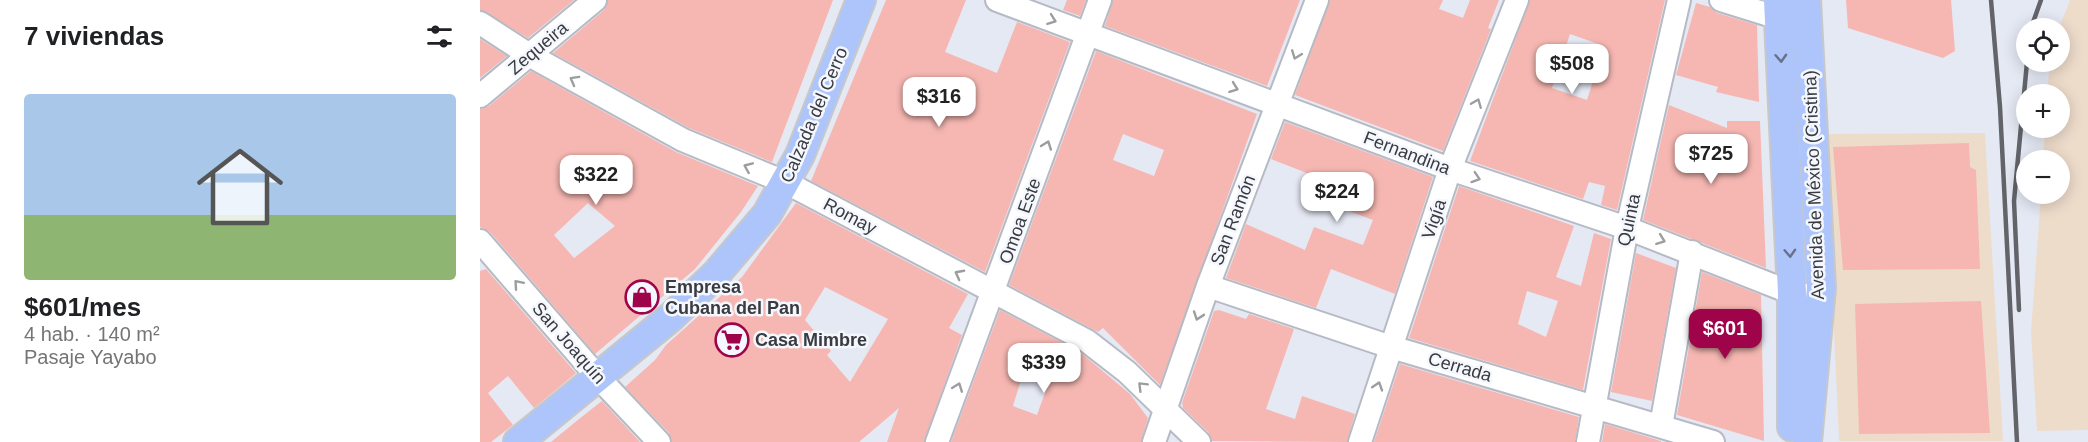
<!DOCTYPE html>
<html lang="es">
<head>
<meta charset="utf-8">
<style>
  body { margin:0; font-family:Arial,sans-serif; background:#f2f2f2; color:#202124; height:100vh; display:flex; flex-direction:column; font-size:22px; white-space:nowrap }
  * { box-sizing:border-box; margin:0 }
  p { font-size:20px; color:#757577 }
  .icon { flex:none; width:33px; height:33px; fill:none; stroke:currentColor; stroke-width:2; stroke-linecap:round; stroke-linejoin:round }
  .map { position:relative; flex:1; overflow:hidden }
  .panel { display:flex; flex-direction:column; background:#fff; width:480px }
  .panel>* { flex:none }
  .buttons { position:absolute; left:1536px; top:18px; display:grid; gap:12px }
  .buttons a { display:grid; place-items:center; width:54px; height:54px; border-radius:50%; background:#fff; box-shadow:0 3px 15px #0003; font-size:30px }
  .price { position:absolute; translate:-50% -51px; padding:0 14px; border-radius:12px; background:#fff; color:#222; font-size:20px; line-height:39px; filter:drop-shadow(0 2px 3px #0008) }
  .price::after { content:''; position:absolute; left:50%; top:36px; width:18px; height:14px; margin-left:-9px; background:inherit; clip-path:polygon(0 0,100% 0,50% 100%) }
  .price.selected { background:#9f0349; color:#fff }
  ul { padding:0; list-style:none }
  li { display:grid; align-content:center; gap:12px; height:318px; padding:0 24px }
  li span { display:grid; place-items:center; height:186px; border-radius:6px; color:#555 }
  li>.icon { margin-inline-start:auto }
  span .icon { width:108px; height:108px; fill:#fffc; stroke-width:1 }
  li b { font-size:26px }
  h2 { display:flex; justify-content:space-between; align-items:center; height:72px; padding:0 24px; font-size:26px }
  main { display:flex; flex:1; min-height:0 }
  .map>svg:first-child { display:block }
</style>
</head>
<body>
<main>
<section class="panel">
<h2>7 viviendas<svg class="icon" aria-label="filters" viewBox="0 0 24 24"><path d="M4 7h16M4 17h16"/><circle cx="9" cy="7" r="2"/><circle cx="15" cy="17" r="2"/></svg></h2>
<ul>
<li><span style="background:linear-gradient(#a9c7e8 65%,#8fb573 0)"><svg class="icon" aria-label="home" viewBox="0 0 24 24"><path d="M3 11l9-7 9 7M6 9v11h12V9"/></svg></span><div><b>$601/mes</b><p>4 hab. · 140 m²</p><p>Pasaje Yayabo</p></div></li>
</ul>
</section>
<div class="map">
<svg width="1608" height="442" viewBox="0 0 1608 442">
  <rect width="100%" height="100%" fill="#e5e9f4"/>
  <path fill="#eedccb" d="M1590,0H1608V430L1557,431L1551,332L1561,194H1580V160H1563L1565,128H1580V94H1567L1570,62H1580L1579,28Z
    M1505,133L1523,441H1359L1345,134Z"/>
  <path fill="#f6b7b2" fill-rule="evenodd" d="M0,0H94L48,38L0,10Z
    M128,0H353L292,162L209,128L73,53L124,10Z
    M406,0H486L465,52L517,73L537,22L590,42L505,272L331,181Z
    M587,0H606L600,16L583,10Z
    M633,0H820L787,86L625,26Z
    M850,0H963L959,9L983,18L990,0H1019L1008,28L1011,29L963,151L815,95Z
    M1050,0H1185L1137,210L1121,205L1125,186L1109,182L1103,199L990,161ZM1090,34L1124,46L1107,100L1072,88Z
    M1366,0H1471L1475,51L1463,58L1368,28Z
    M1216,3L1230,7L1237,13L1277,25L1279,102L1236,92L1238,87L1196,75Z
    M0,39L27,56L0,78Z
    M616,51L777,114L680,385L623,328L618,332L529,285ZM643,134L684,150L674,176L633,160Z
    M51,71L196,152L278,186L261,212L215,269L115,354L10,232L0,227V109L9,106ZM108,203L135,226L94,258L74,235Z
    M1189,105L1247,128V121H1280L1286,268L1163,220Z
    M805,122L953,177L915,294L851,269L836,308L746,278L766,224L825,250L834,227L883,245L893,220L858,207L865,188L791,159Z
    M1489,143L1490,167L1496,170L1500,269L1363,270L1353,147Z
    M979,186L1094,226L1076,277L1101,286L1114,233L1131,239L1103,390L929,338ZM1047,291L1078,301L1066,337L1038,324Z
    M316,203L488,294L469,328L482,335L444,442H407L419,408L379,442H192L189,433L145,387L175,360L186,345L262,277ZM345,287L408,319L370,382L347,355L351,351L325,320Z
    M1156,253L1196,268L1172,401L1131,392Z
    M6,269L96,373L54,408L28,376L8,393L33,425L11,442H0V271Z
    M1222,272L1281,295L1284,441L1197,415Z
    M1501,301L1510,433L1379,434L1375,304Z
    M520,310L600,352L650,394L668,418L661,442H471ZM548,357L574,367L557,415L533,406Z
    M739,310L766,319L769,314L814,329L786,409L815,419L822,396L875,414L867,442L732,441L728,432L703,408L702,403L734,311Z
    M920,364L1099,417L1095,442H894Z
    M122,401L160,442H71L99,419Z
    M1125,424L1181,441V442H1122Z"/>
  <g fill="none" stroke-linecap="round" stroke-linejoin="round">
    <g stroke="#b6bac4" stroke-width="26">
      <path id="minor" d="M517,0L970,169L1147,228L1312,293L1326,295
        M1241,0L1299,18
        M0,23L51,56L203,140L307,183L607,341L647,372L719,442
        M0,96L115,0
        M0,241L117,376L179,442
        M728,286L911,347L1233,442
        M1181,426L1212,252
        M457,442L620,0
        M674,442L728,286L837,0
        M880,442L970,169L1037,0
        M1108,442L1147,228L1199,0"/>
    </g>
    <g stroke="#c8c8c9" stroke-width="32">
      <path id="major" d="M1298,0L1312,293V427
        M1326,0L1341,288L1327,442
        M38,442L191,317L237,273L287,214L320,155L381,0"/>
    </g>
    <use href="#minor" stroke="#fff" stroke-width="22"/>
    <use href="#major" stroke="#adc5fa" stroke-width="28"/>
    <path stroke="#62646a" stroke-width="4.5" d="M1511,0L1520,107L1537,442
      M1551,28L1561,0
      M1539,310L1534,201L1547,62"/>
  </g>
  <defs><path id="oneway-chevron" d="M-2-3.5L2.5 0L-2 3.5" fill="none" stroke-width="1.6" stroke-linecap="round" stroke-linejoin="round" transform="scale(1.5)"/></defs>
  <g stroke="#9c9d9f">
    <use href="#oneway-chevron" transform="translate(572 20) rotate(20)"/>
    <use href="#oneway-chevron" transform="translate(816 55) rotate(111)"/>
    <use href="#oneway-chevron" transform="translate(94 80) rotate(-151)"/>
    <use href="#oneway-chevron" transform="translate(754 88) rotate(20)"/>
    <use href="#oneway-chevron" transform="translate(997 103) rotate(-68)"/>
    <use href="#oneway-chevron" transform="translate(567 145) rotate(-70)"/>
    <use href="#oneway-chevron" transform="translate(268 167) rotate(-157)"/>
    <use href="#oneway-chevron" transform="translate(996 178) rotate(18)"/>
    <use href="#oneway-chevron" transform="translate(1181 240) rotate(21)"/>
    <use href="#oneway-chevron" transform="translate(479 274) rotate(-152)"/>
    <use href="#oneway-chevron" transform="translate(38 284) rotate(-131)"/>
    <use href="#oneway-chevron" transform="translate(718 316) rotate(109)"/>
    <use href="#oneway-chevron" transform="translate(662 386) rotate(-135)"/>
    <use href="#oneway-chevron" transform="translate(898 386) rotate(-72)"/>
    <use href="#oneway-chevron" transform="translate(478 387) rotate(-69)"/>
  </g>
  <g stroke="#67728a">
    <use href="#oneway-chevron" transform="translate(1301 58) rotate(87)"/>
    <use href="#oneway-chevron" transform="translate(1310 253) rotate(87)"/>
  </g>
  <defs>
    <g id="shop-ring" transform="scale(1.725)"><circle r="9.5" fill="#f4f7fd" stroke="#9f0349" stroke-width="1.5"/><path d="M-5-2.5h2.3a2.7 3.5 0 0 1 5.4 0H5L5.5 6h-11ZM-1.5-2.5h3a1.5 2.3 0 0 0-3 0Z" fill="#9f0349"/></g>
    <g id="supermarket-ring" transform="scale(1.725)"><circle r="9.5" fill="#f4f7fd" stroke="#9f0349" stroke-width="1.5"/><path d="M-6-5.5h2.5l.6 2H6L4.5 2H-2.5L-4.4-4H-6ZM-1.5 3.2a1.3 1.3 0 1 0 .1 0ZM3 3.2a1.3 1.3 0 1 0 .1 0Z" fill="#9f0349"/></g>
  </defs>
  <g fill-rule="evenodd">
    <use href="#shop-ring" x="162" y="297"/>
    <use href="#supermarket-ring" x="252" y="340"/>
  </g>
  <g text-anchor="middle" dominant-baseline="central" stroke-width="5" stroke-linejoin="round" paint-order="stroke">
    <g font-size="18" fill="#393b3f" stroke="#f4f7fd">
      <text transform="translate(58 48) rotate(-40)">Zequeira</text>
      <text transform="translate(334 115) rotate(-67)">Calzada del Cerro</text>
      <text transform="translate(927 153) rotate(21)">Fernandina</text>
      <text transform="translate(1334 185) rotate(-92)">Avenida de México (Cristina)</text>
      <text transform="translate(370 216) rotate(28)">Romay</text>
      <text transform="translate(954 219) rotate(-71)">Vigía</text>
      <text transform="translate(753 220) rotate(-69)">San Ramón</text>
      <text transform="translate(1149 220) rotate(-78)">Quinta</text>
      <text transform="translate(540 221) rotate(-70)">Omoa Este</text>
      <text transform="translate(89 343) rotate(49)">San Joaquín</text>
      <text transform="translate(980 367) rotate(16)">Cerrada</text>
    </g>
    <g font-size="18" font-weight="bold" fill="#393b3f" stroke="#f4f7fd" text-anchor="start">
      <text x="185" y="287">Empresa<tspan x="185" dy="21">Cubana del Pan</tspan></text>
      <text x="275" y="340">Casa Mimbre</text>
    </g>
  </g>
</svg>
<div class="buttons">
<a><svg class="icon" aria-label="locate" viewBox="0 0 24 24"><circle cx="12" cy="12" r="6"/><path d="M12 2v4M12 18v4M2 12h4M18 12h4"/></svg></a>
<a>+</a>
<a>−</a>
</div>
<b class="price" style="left:1092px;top:95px">$508</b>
<b class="price" style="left:459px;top:128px">$316</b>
<b class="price" style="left:1231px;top:185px">$725</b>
<b class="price" style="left:116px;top:206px">$322</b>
<b class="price" style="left:857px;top:223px">$224</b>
<b class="price selected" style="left:1245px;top:360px">$601</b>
<b class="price" style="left:564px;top:394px">$339</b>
</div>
</main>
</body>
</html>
